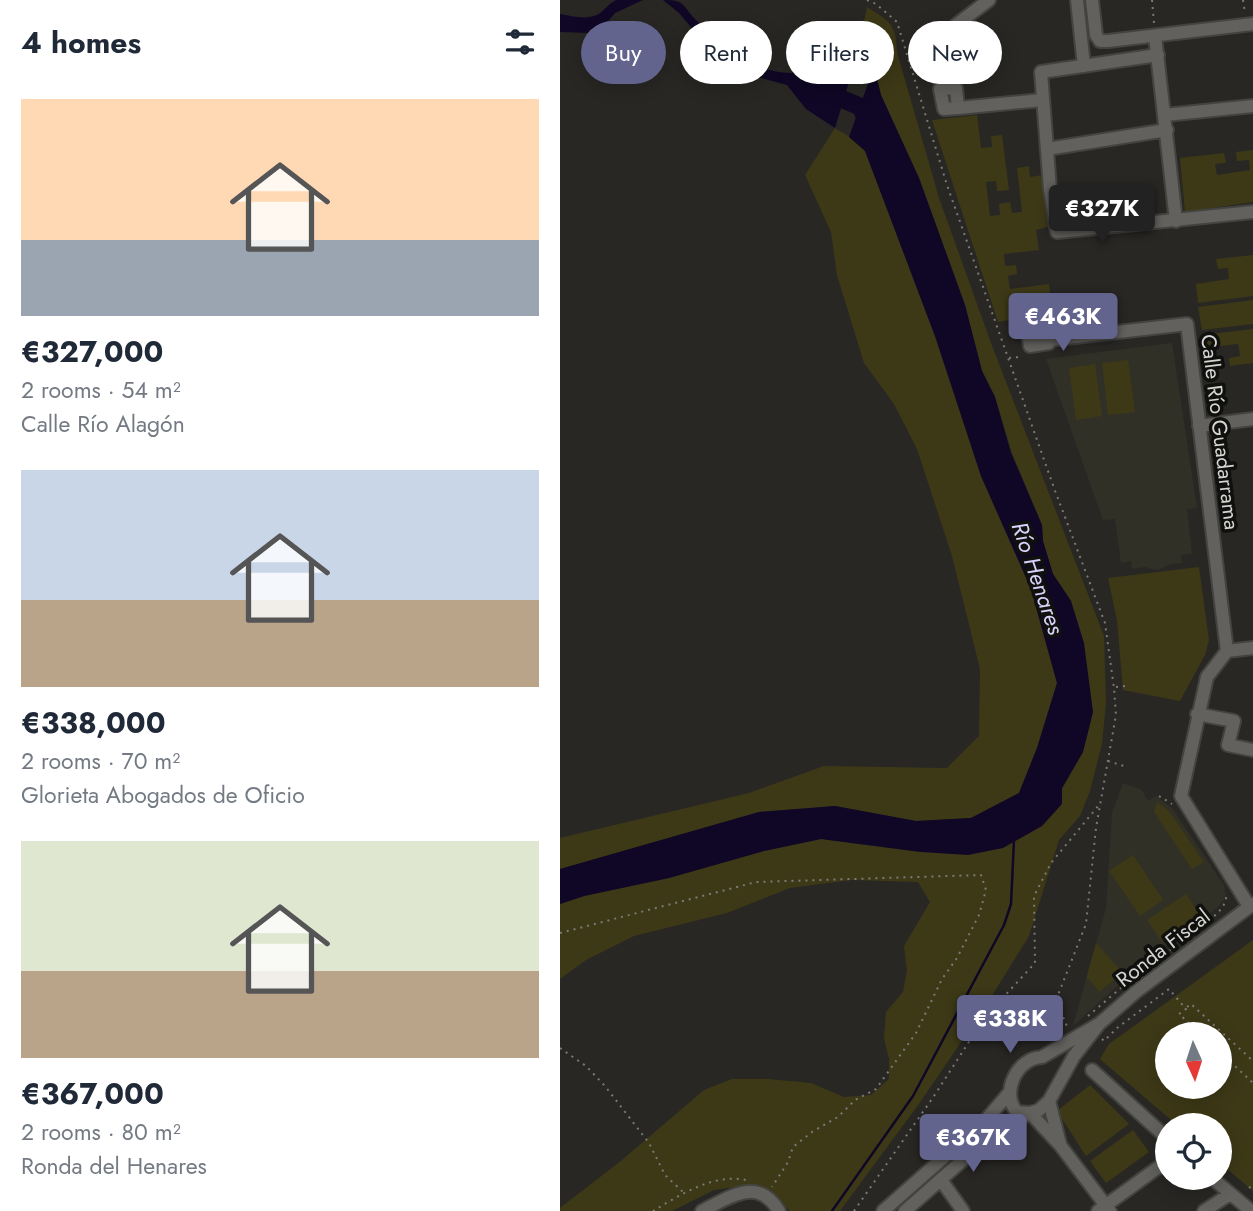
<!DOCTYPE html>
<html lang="en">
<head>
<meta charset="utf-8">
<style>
  body { margin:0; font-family:Jost,sans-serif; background:#f6f6f7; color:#1f2937; height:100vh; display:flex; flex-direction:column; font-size:26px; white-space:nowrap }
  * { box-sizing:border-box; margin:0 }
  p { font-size:23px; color:#747a83 }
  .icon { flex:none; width:38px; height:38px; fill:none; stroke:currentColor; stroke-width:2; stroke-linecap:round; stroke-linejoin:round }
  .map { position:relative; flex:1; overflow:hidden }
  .side { display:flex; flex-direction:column; background:#fff; width:560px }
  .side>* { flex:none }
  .banner { position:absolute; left:21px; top:21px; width:567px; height:63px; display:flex; gap:14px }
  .needle { width:46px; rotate:177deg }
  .fabs { position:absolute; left:595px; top:1022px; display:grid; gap:14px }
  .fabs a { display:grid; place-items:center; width:77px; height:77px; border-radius:50%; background:#fff; box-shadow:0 4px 18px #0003; font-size:35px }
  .price { position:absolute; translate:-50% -60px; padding:0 16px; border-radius:7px; background:#63648e; color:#fff; font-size:23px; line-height:46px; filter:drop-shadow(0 2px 4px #0008) }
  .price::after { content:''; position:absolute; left:50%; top:42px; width:21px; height:16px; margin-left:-10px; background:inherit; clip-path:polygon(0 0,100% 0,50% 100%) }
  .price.selected { background:#222; color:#fff }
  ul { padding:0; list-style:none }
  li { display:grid; align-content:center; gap:14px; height:371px; padding:0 21px }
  li span { display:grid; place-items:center; height:217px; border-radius:0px; color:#555 }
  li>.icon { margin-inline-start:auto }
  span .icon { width:126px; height:126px; fill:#fffc; stroke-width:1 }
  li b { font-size:30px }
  h2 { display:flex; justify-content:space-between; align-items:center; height:84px; padding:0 21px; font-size:30px }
  .tag { padding:0 24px; border-radius:32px; background:#fff; box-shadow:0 4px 18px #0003; font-size:24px; line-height:63px }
  .tag.selected { background:#63648e; color:#fff }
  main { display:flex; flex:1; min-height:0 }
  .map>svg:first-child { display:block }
</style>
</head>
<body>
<main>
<section class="side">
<h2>4 homes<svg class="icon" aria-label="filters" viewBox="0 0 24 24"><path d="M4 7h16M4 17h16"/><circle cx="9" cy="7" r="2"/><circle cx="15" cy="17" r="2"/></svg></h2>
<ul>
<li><span style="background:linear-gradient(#ffd9b3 65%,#9aa5b1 0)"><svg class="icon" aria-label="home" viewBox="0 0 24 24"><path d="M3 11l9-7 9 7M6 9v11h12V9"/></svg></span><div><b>€327,000</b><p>2 rooms · 54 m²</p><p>Calle Río Alagón</p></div></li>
<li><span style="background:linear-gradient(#c9d6e8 60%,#b9a48a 0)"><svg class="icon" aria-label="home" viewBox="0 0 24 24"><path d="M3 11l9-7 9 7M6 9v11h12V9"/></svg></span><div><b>€338,000</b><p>2 rooms · 70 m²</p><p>Glorieta Abogados de Oficio</p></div></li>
<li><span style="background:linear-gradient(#dfe7d0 60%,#b9a48a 0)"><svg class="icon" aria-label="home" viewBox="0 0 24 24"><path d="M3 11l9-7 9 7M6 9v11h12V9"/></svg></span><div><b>€367,000</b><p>2 rooms · 80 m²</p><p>Ronda del Henares</p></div></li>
</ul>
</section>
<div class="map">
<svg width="693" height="1211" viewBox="0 0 693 1211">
  <rect width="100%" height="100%" fill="#282724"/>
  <path fill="#313027" d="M612,343L637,508L627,509L632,554L621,555L622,563L610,564L598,570L585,567L572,569L571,561L561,563L555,519L543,520L486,359Z
    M563,783L582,790L588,801L596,796L612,808L664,885L666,897L659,906L634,926L589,957L513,1026L546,908L552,813Z"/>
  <path fill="#3d3917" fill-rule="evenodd" d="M307,7C330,22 336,23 337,52L379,198L431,343L544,636L546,702L542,744L530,791L520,816L499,840L469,936L425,1007L361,1101L280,1211H230L211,1194L190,1185L154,1190L112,1211H0V1208L62,1160L144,1090L172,1079H208L251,1083L284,1097L311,1095L329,1079V1059L324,1038L326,1012L343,992L347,971L344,946L370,902L358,882L291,880L230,888L167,913L74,936L26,960L0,979V904L24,896L109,878L204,851L261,839L361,852L502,789L523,752L533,712L511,601L493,574L483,541L482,525L452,453L435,397L422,371L405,305L359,178L321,95L314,67L298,52Z
    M417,115L421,148L432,147L431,136L442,135L449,190L437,191L436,181L426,182L430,216L440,215L439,204L450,202L452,213L462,212L457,168L469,166L470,177L482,175L491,226L476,230L479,250L444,254L445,266L456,265L457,274L448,276L450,289L489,284L490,293L479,294L482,307L526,303L527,313L518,315L519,326L516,337L496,339L491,318L485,314L438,322L372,120Z
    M275,128L298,142L305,151L375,336L421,476L471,589L497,683L477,748L459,793L411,818L356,821L275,806L199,812L0,869V838L189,793L264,766L387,768L419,736L420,669L392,556L357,449L334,404L304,363L277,275L271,232L245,175Z
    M693,150V202L625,212L620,158L664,153L666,163L655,164L657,175L690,170L689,160L677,161L676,152Z
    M693,255V296L638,303L636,284L669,279L668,268L658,269L656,259Z
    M693,300V324L642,330L638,307Z
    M693,329V363L670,366L669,358L680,356L678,344L643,348L642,335Z
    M568,360L575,412L548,415L542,363Z
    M535,364L542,416L516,420L509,368Z
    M639,567L649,640L645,655L620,701L563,690L557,620L548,578Z
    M597,802L609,811L644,862L632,869L594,812Z
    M573,855L603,900L580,916L549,871Z
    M626,894L641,917L602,942L587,920Z
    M693,940V1191L660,1163V1125H617L540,1059L549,1044ZM660,1034V1087H607V1034Z
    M536,943L563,973L539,992L530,980L526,979Z
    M530,1085L569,1124L526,1156L497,1111Z
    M573,1130L589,1152L546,1183L530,1161Z"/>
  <path fill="#0f0725" d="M56,0H83L55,13L43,27L30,33L0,32V14C11,16 26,20 37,15C43,12 48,4 56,0Z
    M103,0C108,0 114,0 119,2C125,5 129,13 134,18C159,43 194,74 232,73C248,51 273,54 298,52L275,128L246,109L227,85L172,70L151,51L119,13Z
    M314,67L321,95L359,178L405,305L422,371L435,397L451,453L482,525L483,541L493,574L511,601L524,643L533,712L523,752L502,788V804L482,826L443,848L408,855L361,852L261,839L204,851L109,878L24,896L0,904V869L199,812L275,806L356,821L411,818L459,793L477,748L497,683L471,589L421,476L375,336L305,151L289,137Z"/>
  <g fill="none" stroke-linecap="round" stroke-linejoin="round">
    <path stroke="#0f0725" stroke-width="2.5" d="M272,1211L353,1096L444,925L451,904L454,840"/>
    <path stroke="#0f0725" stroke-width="18" d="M263,91L301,107L309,127"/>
    <g stroke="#434340" stroke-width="16">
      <path id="minor" d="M517,0L524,66
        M532,0L536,35L540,41H548L693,24
        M396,25L429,0
        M595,36L616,221
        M598,55L481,72L490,189L497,232L693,212
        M398,108L384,109L380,89L396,88L398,108L482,100
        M605,115L693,106
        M487,149L607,130
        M486,322L489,343L470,346L467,325Z
        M489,340L627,324L667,651L647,677L621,796L689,906
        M639,426L693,419
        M667,651L693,648
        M637,714L674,721L668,745L693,750
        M539,1024L514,1056L489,1101L479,1110L470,1113L457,1112C440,1093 457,1058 482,1057L539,1024L577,991L693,904
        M532,1070L607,1138
        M489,1101L500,1144
        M470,1113L500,1145L550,1211
        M652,1178L691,1211
        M381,1180L403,1211
        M142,1211C170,1197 198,1176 219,1211
        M323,1211L425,1121L449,1093
        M345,1211L437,1130L466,1115
        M538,1211L607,1161
        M644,1211L670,1194"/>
    </g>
    <path stroke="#7b7a77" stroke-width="2" stroke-dasharray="2 5" stroke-linecap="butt" d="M307,0L316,4L337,22L387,185L494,488L545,623L554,688L556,715L536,828L526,924L496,1000L508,1029
      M592,0L594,23
      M683,0L685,13
      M449,358L460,357
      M556,687L566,686
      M548,761L564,766
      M599,796L612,804
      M0,933L196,882L421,875L426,890L419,915L397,958L382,979L356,1033L316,1089L295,1100L278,1117L252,1132L233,1147L228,1162L212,1187
      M627,1007L631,1004L693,1061
      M528,1016L562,987L658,913L665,903L667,894
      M542,1039L544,1041L557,1028L609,989L626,1009L619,1014L641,1034
      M0,1048L26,1066L45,1086L89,1143L105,1175L124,1193
      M660,1052L693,1083
      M689,1188L693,1185
      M93,1211C120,1195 154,1173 186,1180
      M294,1211L374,1096L425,1017L475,963L474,896L491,863L539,805"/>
    <use href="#minor" stroke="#62615e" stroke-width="12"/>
  </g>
  <g text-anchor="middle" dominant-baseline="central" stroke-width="7" stroke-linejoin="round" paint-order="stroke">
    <g font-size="21" fill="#d5d5d2" stroke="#10100f">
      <text transform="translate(660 432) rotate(83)">Calle Río Guadarrama</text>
      <text transform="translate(603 948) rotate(-38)">Ronda Fiscal</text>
    </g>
    <g font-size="23" font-style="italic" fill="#d7d2fa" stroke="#10100f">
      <text transform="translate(478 578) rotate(71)">Río Henares</text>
    </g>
  </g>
</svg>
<div class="fabs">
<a><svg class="needle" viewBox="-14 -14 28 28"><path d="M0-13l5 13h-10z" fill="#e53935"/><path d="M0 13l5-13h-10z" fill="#747a83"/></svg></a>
<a><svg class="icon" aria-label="locate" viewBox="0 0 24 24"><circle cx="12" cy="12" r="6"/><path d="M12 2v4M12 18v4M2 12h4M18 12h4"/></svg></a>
</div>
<b class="price selected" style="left:542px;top:245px">€327K</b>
<b class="price" style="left:503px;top:353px">€463K</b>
<b class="price" style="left:450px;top:1055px">€338K</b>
<b class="price" style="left:413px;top:1174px">€367K</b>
<div class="banner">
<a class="tag selected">Buy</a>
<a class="tag">Rent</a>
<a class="tag">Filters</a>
<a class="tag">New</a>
</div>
</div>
</main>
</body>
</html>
